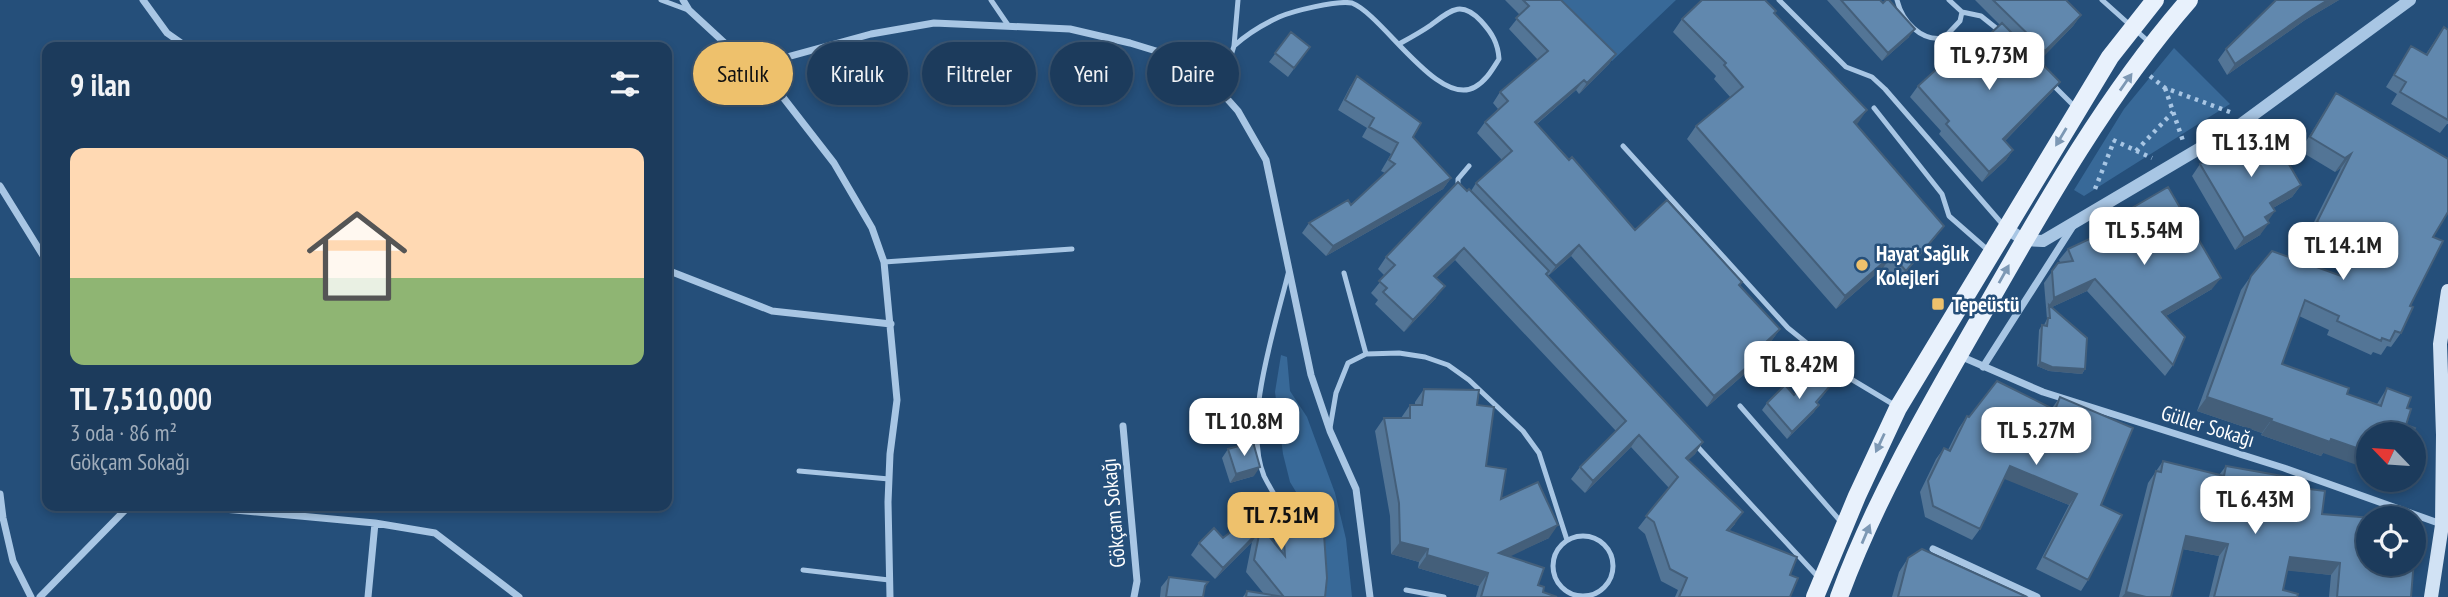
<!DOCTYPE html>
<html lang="tr">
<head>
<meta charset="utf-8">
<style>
  body { margin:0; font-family:"PT Sans Narrow",sans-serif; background:#254262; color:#f1f3f6; height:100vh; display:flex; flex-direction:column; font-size:26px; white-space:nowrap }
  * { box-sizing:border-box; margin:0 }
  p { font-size:23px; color:#a0adbb }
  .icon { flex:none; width:38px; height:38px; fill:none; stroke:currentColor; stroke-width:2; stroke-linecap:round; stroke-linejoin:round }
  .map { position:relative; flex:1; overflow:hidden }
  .details { position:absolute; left:42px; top:42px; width:630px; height:469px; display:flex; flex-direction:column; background:#1c3b5c; border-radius:14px; box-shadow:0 4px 10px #0003,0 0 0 2px #3a5572 }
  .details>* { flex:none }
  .banner { position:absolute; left:693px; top:42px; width:665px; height:63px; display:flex; gap:14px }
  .needle { width:46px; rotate:295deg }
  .tools { position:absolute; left:2356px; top:422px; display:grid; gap:14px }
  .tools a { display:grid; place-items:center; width:70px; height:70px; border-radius:50%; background:#1c3b5c; box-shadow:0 4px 10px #0003,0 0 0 2px #3a5572; font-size:35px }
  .price { position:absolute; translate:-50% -60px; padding:0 16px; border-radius:14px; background:#fff; color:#222; font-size:23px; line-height:46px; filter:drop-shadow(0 2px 4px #0008) }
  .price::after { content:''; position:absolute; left:50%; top:42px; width:21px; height:16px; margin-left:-10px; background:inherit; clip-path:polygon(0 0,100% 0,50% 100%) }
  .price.current { background:#eec16c; color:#111 }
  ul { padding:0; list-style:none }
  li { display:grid; align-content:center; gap:14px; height:371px; padding:0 28px }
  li+li { border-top:2px solid #3a5572 }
  li span { display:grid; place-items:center; height:217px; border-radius:14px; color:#555 }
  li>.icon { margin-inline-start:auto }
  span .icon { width:126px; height:126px; fill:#fffc; stroke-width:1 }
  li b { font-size:30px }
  h2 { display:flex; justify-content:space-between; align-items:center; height:84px; padding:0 28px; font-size:30px }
  .chip { padding:0 24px; border-radius:32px; background:#1c3b5c; box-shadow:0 4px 10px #0003,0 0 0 2px #3a5572; font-size:24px; line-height:63px }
  .chip.current { background:#eec16c; color:#111 }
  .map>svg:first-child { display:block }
</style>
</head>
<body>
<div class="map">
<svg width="2448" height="597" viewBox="0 0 2448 597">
  <rect width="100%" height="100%" fill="#254f7a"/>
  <path fill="#386998" d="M1548,0H1676L1612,61Z
    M2174,48L2230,104L2084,196L2074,190L2124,109Z
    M1281,355L1287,357L1290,391L1307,417L1335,493L1346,539L1352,597H1322L1307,510L1290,482L1283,454L1275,392Z"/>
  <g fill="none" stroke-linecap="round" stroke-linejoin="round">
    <path stroke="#a8c6e4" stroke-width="4.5" stroke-dasharray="3.5 5" stroke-linecap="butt" d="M2150,76L2165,88L2230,112
      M2165,88L2183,141
      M2113,140L2152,158
      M2136,151L2173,112
      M2095,189L2114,141"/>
    <path stroke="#a8c6e4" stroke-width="5" d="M661,0L688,10
      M991,0L1008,25
      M1779,0L1846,67L1872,77L1885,89L2004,226
      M1897,0C1902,21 1921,42 1944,38L1960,21L1962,12
      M1949,0L1962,12L1981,16L2001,32
      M2102,0L2149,42
      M1234,46C1246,35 1264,24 1279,17C1293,11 1337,0 1352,3C1383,15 1438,108 1475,87C1486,81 1492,70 1499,59C1498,43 1492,33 1481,21C1461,0 1451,10 1431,25C1421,32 1410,38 1399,44
      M2052,84L2075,107
      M1220,90L1234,46L1238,0
      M1874,108L1942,194L1949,216L1989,251
      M1623,146L1788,328L1851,379L1896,406
      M1458,188V179L1469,166
      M884,262L1072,249
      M1344,273L1366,354
      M1740,406L1842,523
      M1330,428L1336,393L1348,363L1366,354L1399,353L1425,357L1448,365L1469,380L1523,431L1539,453L1567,540
      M1695,444L1819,578
      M799,471L889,479
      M1285,513C1278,501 1270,488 1264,476C1242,422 1276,325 1289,270
      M1553 566a30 30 0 1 1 60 0a30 30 0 1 1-60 0Z
      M803,570L889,580
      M1406,590L1444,597"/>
    <path stroke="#a8c6e4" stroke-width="7" d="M143,0L167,33L187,47
      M683,0L689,10L782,96L834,163L872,228L884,262L897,400L890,454L888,502L890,597
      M751,67L871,34L934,23L1070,29L1130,43L1179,58L1206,75L1238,111L1266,160L1311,375L1330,431L1356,489L1370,597
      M0,186L47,262
      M667,270L772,311L891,324
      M1960,356L2043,392L2284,468L2444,525
      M1983,367L2073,226
      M1123,426L1137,581L1134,597
      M0,494L3,518L13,561L31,597
      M191,506L375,523L435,533L519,597
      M1933,549L2037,597
      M40,597L129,506
      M368,597L375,523"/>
    <path stroke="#a8c6e4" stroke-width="12" d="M2006,228L2024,240L2043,241L2241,124L2410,0"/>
    <path stroke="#d1e2f4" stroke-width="14" d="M2431,597L2442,525L2443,435L2440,344L2448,291"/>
    <path stroke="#e8f1fc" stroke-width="18" d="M1815,597L1857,496L1898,408L2110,57L2155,0
      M1839,597C1875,499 1928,409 1980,318C2042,209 2106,95 2189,0"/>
  </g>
  <path fill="#537596" d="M1505,0H1561L1616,54L1609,64L1579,94L1576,90L1537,124L1635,230L1742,282L1740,286L1780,329L1772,340L1754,357L1756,359L1749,370L1707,407L1571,256L1548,276L1703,442L1695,454L1688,460L1735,524L1729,531L1790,575V597H1675L1678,590L1661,581L1645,534L1638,528L1669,488L1631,447L1585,493L1571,479L1580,467L1616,431L1455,260L1436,278V298L1404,332L1375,304L1378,300L1371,293L1385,276L1378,269L1386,257L1467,191H1471L1476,183L1502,160L1477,133L1485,122L1498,109L1493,103L1500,92L1538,60L1509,29L1520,15Z
    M1827,0H1880L1909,37L1882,61Z
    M1975,0H2066L2081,15L2073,26L2039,61L2060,82L2052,92L2005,141L2013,150L2006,160L1982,182L1939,134L1941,131L1910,97L1918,86L1978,45L2000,25Z
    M2276,0H2339L2305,20L2227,75L2218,60L2226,49Z
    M1774,13L1856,124L1944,226L1934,239L1896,284L1883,268L1836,309L1687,139L1696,126L1731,98L1714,79L1716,76L1673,32L1682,19Z
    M2444,27L2448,30V124H2447L2440,133L2391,104L2397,94L2386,87L2411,46L2426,54Z
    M1291,32L1310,47L1288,77L1269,62Z
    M1357,76L1451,178L1443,189L1326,256L1302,233L1309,223L1351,205L1385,173L1381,171L1391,154L1362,137L1367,128L1338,110L1350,87Z
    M2336,93L2433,237L2401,333L2391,347L2387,346L2381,355L2373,352L2371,355L2327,335L2329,330L2299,316L2282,364L2347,394L2377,404L2387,388L2411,397L2323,453L2321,456L2261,435L2262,433L2197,411L2241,290L2251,276H2341L2350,258L2307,236L2341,168L2335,172L2300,151Z
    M2200,164L2301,185L2292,197L2273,208L2260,235L2235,250L2192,176Z
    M2125,212L2212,289L2166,316L2173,365L2165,376L2087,291L2052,307L2085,369L2082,374L2049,371L2037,366L2039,330L2042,325H2044L2047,319L2044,283L2058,263L2060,262L2059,260L2068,249L2118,225L2117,224Z
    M1424,389L1477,405L1486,466L1501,499L1549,538L1509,556L1538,585L1543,592L1557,597H1476L1479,586L1418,568L1419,562L1391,554L1390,516L1375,431L1384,418H1401L1410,405H1415V402Z
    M1826,392L1817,403L1814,412L1787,439L1762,410L1767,403L1794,395Z
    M2060,397L2101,505L2088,580L2081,591L2036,569L2069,505L2004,478L1980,529L1972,540L1925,517L1920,492L1936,459L1944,448L1948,450L1959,428L1967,416L1969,417L2052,408Z
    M1228,449L1254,476L1230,483L1222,458Z
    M2163,461L2219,475L2226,466L2287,486L2322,514L2411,597H2329L2331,575L2287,570L2283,590L2297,597H2209L2219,556L2183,549L2171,597H2119L2148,483Z
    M1282,510L1325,597H1243L1247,591L1264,594L1246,572L1252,542L1215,579L1191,555L1199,543L1223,538L1252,515L1275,544L1274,522Z
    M1908,558L2027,597H1892L1899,572Z
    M1169,577L1204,588L1203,597H1160L1161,587Z"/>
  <path fill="#445f7a" d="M2328,0H2339L2305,20L2227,75L2235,64L2313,9Z
    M2081,15L2073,26L2038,62L2045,51Z
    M1915,29L1909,37L1882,61L1888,53Z
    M1616,54L1609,64L1579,94L1587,83Z
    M1584,80L1576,90L1527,132L1535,122Z
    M2060,82L2052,92L1996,150L2003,139Z
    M1867,110L1858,123L1845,135L1854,122Z
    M2013,150L2006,160L1982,182L1989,172Z
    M2351,154L2341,168L2335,172L2345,158Z
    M1451,178L1443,189L1326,256L1333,246Z
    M2301,185L2292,197L2261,215L2270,203Z
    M2275,211L2266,224L2265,217Z
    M2269,223L2260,235L2235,250L2244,238Z
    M1944,226L1934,239L1896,284L1906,271Z
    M1579,245L1571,256L1548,276L1556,266Z
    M1464,248L1455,260L1426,288L1434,276Z
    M1892,255L1883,268L1836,309L1845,296Z
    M2221,278L2212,289L2154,323L2162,312Z
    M2095,279L2087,291L2050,308L2049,305L2046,310L2054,298Z
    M1445,286L1436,298L1404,332L1413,320Z
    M1780,329L1772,340L1745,366L1752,355Z
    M1756,359L1749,370L1707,407L1714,396Z
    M2040,362L2085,369L2082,374L2049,371L2037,366Z
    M2207,397L2272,419L2262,433L2197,411Z
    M1819,405L1814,412L1787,439L1792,432Z
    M2271,421L2331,439L2368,452V469L2323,453L2321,456L2261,435Z
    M1639,435L1631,447L1585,493L1593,481Z
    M1703,442L1695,454L1678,470L1686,458Z
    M2010,466L2077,494L2069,505L2002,478Z
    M1260,467L1254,476L1230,483L1236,474Z
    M1743,512L1735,524L1718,542L1727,530Z
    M1558,525L1549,538L1490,566L1499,553Z
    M1260,530L1252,542L1215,579L1223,568Z
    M2186,536L2228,544L2219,556L2177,548Z
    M1400,542L1428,549L1419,562L1391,554Z
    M1427,555L1488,573L1479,586L1418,568Z
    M2290,557L2340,563L2331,575L2282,570Z
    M2126,592L2146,597H2122Z"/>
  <path fill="#6188ae" stroke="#445f7a" stroke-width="2" d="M1523,0H1561L1616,54L1587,83L1584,80L1535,122L1569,160L1572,157L1635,230L1667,200L1742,282L1739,285L1780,329L1752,355L1756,359L1714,396L1579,245L1556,266L1476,183L1512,151L1485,122L1508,101L1500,92L1548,51L1516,18L1529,6Z
    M1702,0H1765L1776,11L1774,13L1867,110L1854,122L1944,226L1906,271L1892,255L1845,296L1696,126L1743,87L1724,65L1726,63L1682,19Z
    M1841,0H1880L1883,3L1886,0H1889L1915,29L1888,53Z
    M1993,0H2066L2081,15L2045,51Z
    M2276,0H2328L2313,9L2235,64L2226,49Z
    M2002,23L2060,82L2003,139L2013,150L1989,172L1946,124L1949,121L1918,86L1971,38L1978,45Z
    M2444,27L2448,30V120L2400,92L2406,82L2394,75L2411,46L2427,55Z
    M1291,32L1310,47L1294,68L1275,53Z
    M1357,76L1421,123L1413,137L1451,178L1333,246L1309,223L1348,200L1351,205L1395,164L1389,160L1398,143L1369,127L1374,118L1345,100Z
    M2336,93L2448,159V212L2433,237L2443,241L2410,306L2413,307L2401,333L2395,331L2390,341L2382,338L2381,341L2337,321L2339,316L2305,300L2282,364L2349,388L2347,394L2381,406L2387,388L2411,397L2407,408L2411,409L2406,425L2415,428L2412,434H2368V452L2331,439L2330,442L2271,421L2272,419L2207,397L2251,276L2272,251L2344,277L2360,244L2317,222L2351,154L2345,158L2310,137Z
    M2266,125L2301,185L2270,203L2275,211L2265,217L2269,223L2244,238L2200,164Z
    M1458,182L1467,191L1469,189L1549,271L1546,274L1703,442L1686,458L1743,512L1727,530L1797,557L1790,575L1798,578L1790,597H1679L1687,578L1670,569L1654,522L1646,516L1678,477L1639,435L1593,481L1580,467L1626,421L1464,248L1434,276L1445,286L1413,320L1383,292L1387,288L1379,281L1395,265L1386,257Z
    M2168,187L2221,278L2162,312L2185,337L2173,365L2095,279L2054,298L2052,271L2058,263L2073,261L2068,249L2130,220L2125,212Z
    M2049,305L2087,338L2085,369L2052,367L2040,362L2042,325L2047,326L2048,318H2050Z
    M1816,371L1831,385L1816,402L1819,405L1792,432L1767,403L1785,385L1794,395Z
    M1997,381L2055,410L2060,397L2133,428L2101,505L2122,515L2088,580L2044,557L2077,494L2010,466L1980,529L1933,506L1928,481L1944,448L1950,451L1967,416L1969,417Z
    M1424,389L1479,390L1477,405L1494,407L1486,466L1506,469L1501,499L1538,482L1558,525L1499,553L1544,568L1538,585L1544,587L1543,592L1557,597H1481L1488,573L1427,555L1428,549L1400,542L1399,503L1384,418H1410V405H1422Z
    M1253,442L1260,467L1236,474L1228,449Z
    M2163,461L2224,476L2226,466L2288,477L2287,486L2325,491L2322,514L2373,518H2368V564H2413V522H2417L2411,597H2337L2340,563L2290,557L2283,590L2298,594L2297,597H2214L2228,544L2186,536L2171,597H2146L2126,592L2156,471L2161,472Z
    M1322,505L1327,578L1325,597H1246L1247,591L1284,597L1254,560L1260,530L1223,568L1199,543L1214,528L1223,538L1252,515L1285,556L1282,510Z
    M1922,549L2027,597H1898L1908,558Z
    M1169,577L1208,582L1205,586L1203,597H1166Z"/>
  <defs><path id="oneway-solid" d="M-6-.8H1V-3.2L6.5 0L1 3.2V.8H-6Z" transform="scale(1.75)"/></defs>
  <g fill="#7d98b4">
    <use href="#oneway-solid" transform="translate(2126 82) rotate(-55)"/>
    <use href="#oneway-solid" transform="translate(2061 137) rotate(121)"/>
    <use href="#oneway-solid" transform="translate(2004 274) rotate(-61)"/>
    <use href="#oneway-solid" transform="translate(1880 443) rotate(115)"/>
    <use href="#oneway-solid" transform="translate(1866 534) rotate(-67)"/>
  </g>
  <g fill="#eec16c" stroke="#254f7a" stroke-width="2.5">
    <circle cx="1862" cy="265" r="7"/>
    <rect x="1931" y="297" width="14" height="14" rx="3.5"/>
  </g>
  <g text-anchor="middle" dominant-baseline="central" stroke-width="5" stroke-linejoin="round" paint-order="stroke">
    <g font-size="21" font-weight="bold" fill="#fff" stroke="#254f7a" text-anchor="start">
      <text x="1876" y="253">Hayat Sağlık<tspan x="1876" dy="24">Kolejleri</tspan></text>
      <text x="1952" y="304">Tepeüstü</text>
    </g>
    <g font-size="21" fill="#fff" stroke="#254f7a">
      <text transform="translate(2208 426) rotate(17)">Güller Sokağı</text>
      <text transform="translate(1113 513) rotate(-95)">Gökçam Sokağı</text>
    </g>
  </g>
</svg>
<div class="tools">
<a><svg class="needle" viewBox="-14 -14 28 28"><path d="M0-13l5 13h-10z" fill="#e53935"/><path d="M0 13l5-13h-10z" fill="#a0adbb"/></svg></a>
<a><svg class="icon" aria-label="locate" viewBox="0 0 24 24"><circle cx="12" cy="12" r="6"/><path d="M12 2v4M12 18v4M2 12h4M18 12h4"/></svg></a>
</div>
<b class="price" style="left:1989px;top:92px">TL 9.73M</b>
<b class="price" style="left:2251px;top:179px">TL 13.1M</b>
<b class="price" style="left:2144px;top:267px">TL 5.54M</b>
<b class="price" style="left:2343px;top:282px">TL 14.1M</b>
<b class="price" style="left:1799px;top:401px">TL 8.42M</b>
<b class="price" style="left:1244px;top:458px">TL 10.8M</b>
<b class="price" style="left:2036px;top:467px">TL 5.27M</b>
<b class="price" style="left:2255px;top:536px">TL 6.43M</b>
<b class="price current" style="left:1281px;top:552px">TL 7.51M</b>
<div class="banner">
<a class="chip current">Satılık</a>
<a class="chip">Kiralık</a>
<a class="chip">Filtreler</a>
<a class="chip">Yeni</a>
<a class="chip">Daire</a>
</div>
<section class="details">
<h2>9 ilan<svg class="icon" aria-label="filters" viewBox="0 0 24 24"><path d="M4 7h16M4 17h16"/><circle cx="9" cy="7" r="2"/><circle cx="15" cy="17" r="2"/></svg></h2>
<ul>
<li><span style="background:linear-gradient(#ffd9b3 60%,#8fb573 0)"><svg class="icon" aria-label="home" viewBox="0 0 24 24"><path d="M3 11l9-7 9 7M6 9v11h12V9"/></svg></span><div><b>TL 7,510,000</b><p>3 oda · 86 m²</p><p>Gökçam Sokağı</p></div></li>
</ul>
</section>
</div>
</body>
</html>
